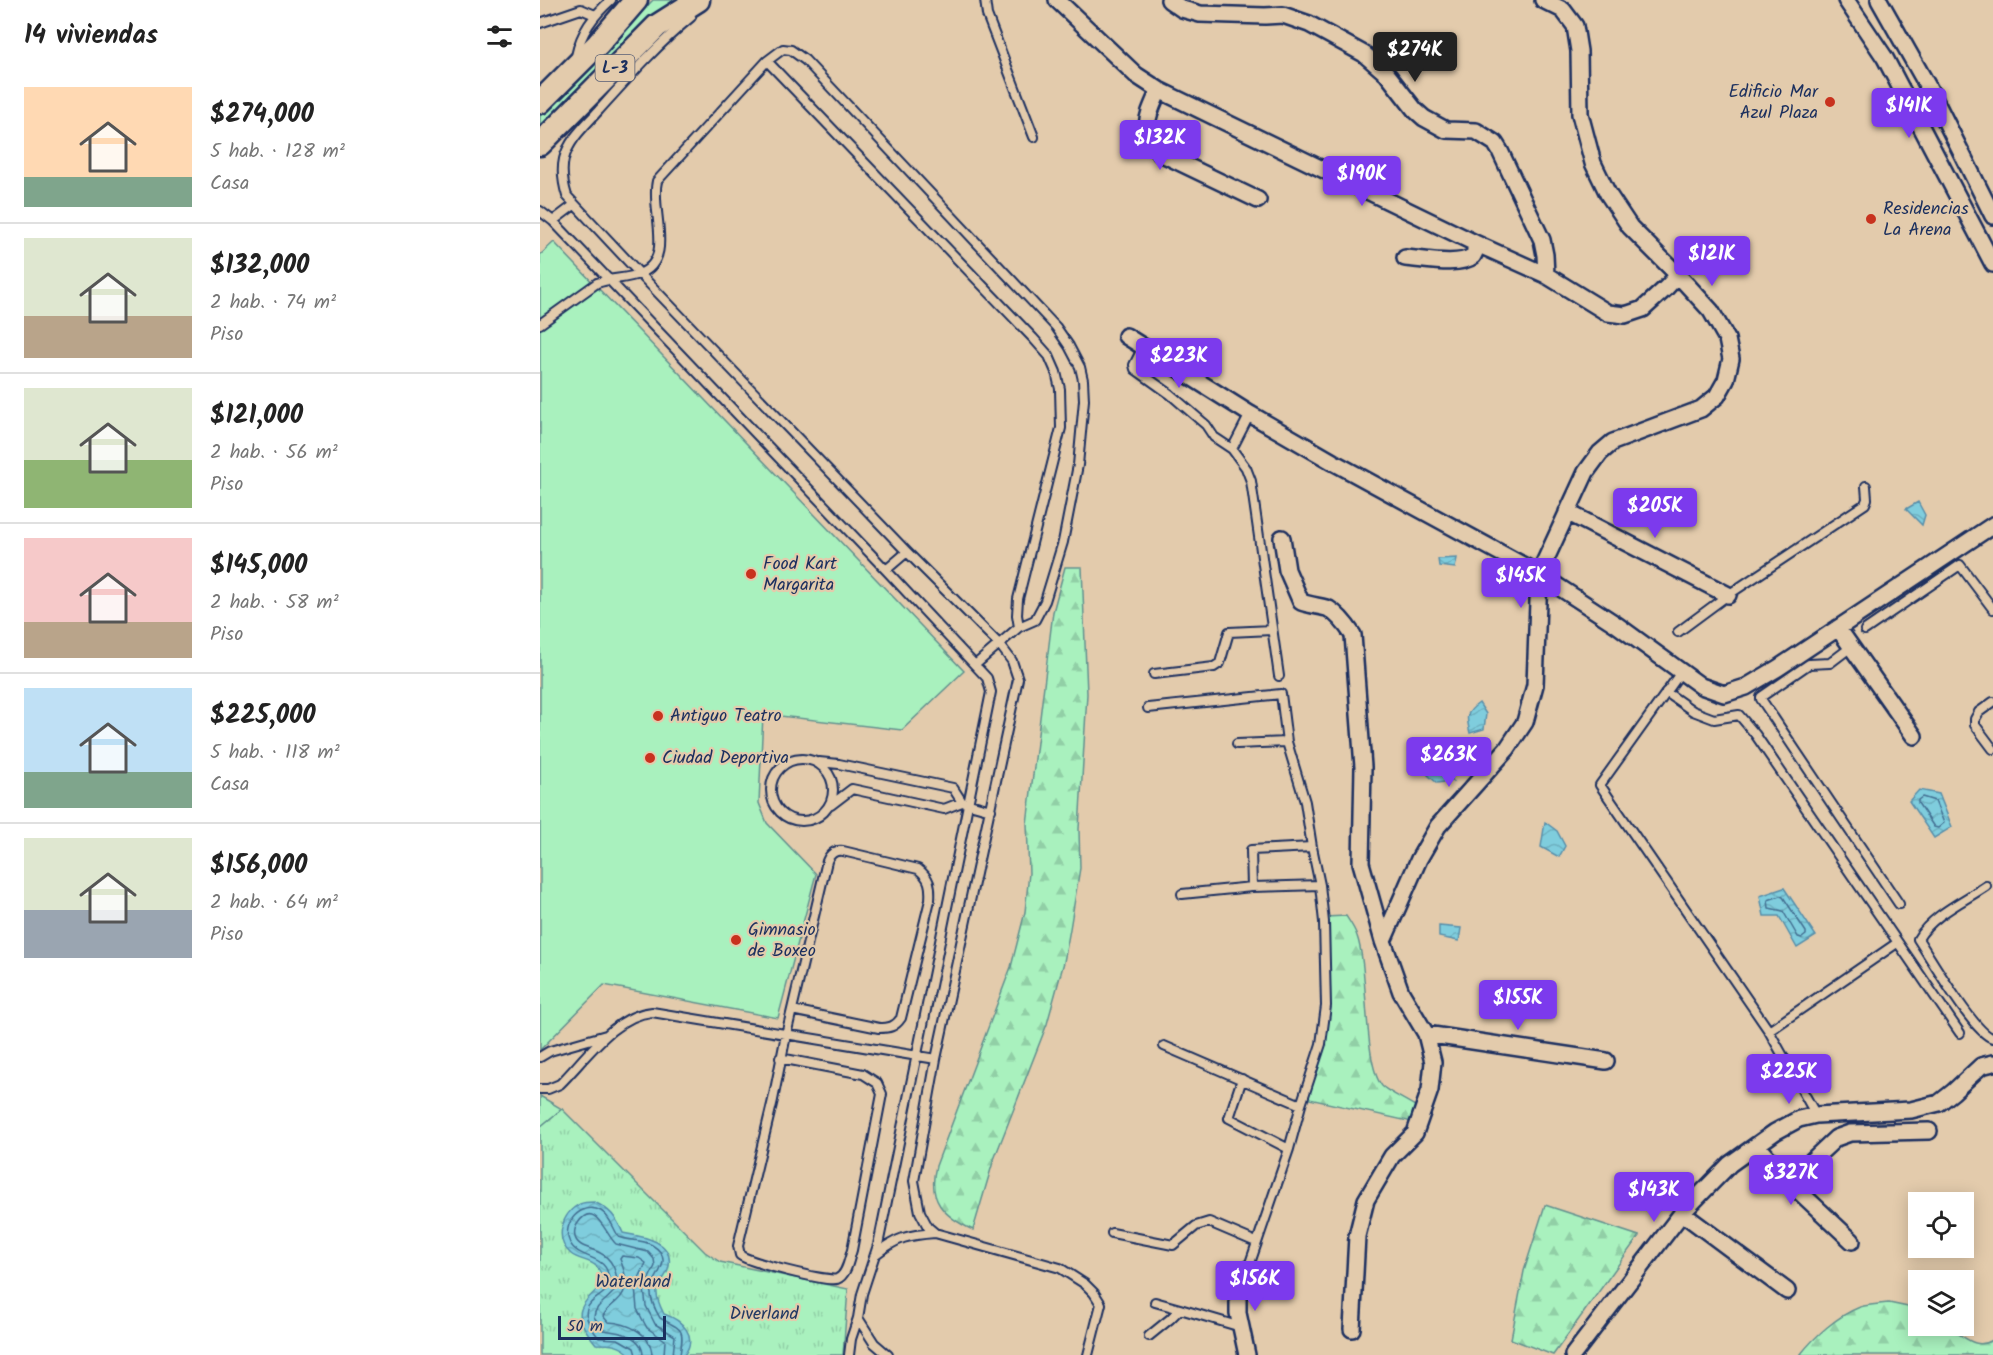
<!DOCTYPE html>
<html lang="es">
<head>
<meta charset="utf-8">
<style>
  body { margin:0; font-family:Kalam,sans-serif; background:#f6f6f6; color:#222; height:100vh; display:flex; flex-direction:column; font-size:22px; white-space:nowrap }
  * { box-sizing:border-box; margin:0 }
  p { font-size:20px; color:#767676 }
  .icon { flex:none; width:33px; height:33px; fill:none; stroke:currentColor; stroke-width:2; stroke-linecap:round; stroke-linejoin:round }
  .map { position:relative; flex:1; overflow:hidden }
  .details { display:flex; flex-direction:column; background:#fff; width:540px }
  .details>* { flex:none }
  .tools { position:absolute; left:1368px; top:1192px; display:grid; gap:12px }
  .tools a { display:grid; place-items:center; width:66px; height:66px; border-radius:0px; background:#fff; box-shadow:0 3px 15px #0003; font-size:30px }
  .scale { position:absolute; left:18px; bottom:15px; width:108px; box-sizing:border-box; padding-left:6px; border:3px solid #1b2f5e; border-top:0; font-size:16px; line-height:21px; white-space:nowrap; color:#1b2f5e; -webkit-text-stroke:4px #e3cbac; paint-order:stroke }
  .price { position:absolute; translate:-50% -51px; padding:0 14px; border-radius:6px; background:#7c3aed; color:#fff; font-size:20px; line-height:39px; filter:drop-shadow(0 2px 3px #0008) }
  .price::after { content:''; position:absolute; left:50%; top:36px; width:18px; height:14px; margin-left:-9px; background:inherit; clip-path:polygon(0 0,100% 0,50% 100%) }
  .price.on { background:#222; color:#fff }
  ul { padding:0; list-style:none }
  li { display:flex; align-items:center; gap:18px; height:150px; padding:0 24px }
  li+li { border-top:2px solid #e0e0e0 }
  li span { display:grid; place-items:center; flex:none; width:168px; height:120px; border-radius:0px; color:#555 }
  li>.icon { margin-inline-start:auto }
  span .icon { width:72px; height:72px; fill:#fffc; stroke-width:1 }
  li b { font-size:26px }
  h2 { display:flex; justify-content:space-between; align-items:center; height:72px; padding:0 24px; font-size:26px }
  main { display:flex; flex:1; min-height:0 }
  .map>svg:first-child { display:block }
</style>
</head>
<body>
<main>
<section class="details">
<h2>14 viviendas<svg class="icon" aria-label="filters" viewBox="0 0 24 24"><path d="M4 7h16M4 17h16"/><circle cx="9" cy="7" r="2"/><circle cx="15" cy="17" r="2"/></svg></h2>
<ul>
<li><span style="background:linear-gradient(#ffd9b3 75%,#7fa58c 0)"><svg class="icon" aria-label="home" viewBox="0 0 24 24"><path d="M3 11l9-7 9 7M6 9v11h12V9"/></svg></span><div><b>$274,000</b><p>5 hab. · 128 m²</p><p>Casa</p></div></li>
<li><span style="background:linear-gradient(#dfe7d0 65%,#b9a48a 0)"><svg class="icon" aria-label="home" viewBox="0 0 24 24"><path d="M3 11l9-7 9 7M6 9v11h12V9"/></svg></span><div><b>$132,000</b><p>2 hab. · 74 m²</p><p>Piso</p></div></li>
<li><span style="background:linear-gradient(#dfe7d0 60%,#8fb573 0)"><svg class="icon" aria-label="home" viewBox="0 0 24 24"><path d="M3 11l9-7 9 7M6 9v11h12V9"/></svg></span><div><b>$121,000</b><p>2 hab. · 56 m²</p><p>Piso</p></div></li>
<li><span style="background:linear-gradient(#f6c9c9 70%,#b9a48a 0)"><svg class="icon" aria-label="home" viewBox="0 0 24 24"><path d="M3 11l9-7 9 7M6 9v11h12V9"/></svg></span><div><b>$145,000</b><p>2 hab. · 58 m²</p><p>Piso</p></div></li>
<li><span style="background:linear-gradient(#bfe0f5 70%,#7fa58c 0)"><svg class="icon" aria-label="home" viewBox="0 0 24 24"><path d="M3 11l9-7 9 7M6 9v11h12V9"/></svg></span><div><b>$225,000</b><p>5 hab. · 118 m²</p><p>Casa</p></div></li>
<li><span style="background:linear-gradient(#dfe7d0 60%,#9aa5b1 0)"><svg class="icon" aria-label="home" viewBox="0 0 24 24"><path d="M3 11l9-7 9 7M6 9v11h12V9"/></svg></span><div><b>$156,000</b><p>2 hab. · 64 m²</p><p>Piso</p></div></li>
</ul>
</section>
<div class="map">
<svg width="1453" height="1355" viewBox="0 0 1453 1355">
  <defs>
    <pattern id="forest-firs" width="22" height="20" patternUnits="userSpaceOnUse" patternTransform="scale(1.5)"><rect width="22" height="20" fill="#a9f1be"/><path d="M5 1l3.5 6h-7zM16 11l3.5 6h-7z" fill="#91cfa6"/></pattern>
    <pattern id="park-tufts" width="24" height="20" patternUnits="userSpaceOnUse" patternTransform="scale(1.5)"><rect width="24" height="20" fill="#a9f1be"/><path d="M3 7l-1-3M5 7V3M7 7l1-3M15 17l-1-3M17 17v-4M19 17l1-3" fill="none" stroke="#91cfa6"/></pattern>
    <pattern id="water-waves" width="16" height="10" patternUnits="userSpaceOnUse" patternTransform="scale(1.5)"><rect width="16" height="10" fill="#7fcddd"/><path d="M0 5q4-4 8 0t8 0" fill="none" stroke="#6db0c0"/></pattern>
  </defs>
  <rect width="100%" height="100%" fill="#e3cbac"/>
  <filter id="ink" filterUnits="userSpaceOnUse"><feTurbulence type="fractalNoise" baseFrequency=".0167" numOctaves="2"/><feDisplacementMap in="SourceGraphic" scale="12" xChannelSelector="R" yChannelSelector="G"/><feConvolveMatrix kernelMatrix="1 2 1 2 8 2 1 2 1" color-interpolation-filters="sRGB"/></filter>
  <g filter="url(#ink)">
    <path fill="#a9f1be" stroke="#62908e" stroke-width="1.5" d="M113,0H136L0,131V116Z
      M14,242L424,671L362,730L223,714L219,803L227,823L276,874L238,1018L64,985L0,1050V255Z
      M0,1096L22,1109L0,1127Z"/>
    <path fill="url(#forest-firs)" stroke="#62908e" stroke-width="1.5" d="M525,567H542L547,694L539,829L540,868L530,929L524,962L507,1024L453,1162L433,1230C403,1216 387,1200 396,1166L471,967L485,912L489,873L487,824L513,612Z
      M806,916C810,922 815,929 817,936C829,969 823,1064 842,1086C848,1092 870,1102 878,1108L872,1122L765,1098L780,1032L785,989V917Z
      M1005,1205L1099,1236L1013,1355L971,1339L984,1271Z
      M1349,1303L1368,1307L1378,1312V1326C1386,1326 1396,1324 1404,1326C1422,1332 1433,1352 1453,1340V1355H1260C1275,1336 1297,1316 1320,1307C1329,1304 1340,1304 1349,1303Z"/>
    <path fill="url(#park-tufts)" stroke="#62908e" stroke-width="1.5" d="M22,1109L165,1252L180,1262L308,1289L303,1355H0V1127Z"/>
    <path fill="url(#water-waves)" stroke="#578eaa" stroke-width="1.5" d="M1378,502L1385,515L1382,525L1366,509Z
      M917,558L915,568L899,566L898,559Z
      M939,703L946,714L944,729L930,733C926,717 925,713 939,703Z
      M895,770L908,773L913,781L897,783L888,775Z
      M1379,790L1399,794L1412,827L1394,838L1369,801Z
      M1005,822L1017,831L1025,846L1019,857L1001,847Z
      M1244,888L1276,936L1257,948L1239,916H1224L1220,896Z
      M899,926L921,928L919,941L899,937Z
      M1384,1193L1394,1200L1391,1203H1378V1210L1372,1209L1370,1199Z
      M54,1202C70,1209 76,1217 83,1233C102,1236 137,1241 128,1270C126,1277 118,1284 117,1291C116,1299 121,1308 124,1314C142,1320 159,1336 144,1355H90C81,1344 70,1344 56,1344C31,1313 37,1308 64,1283C62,1277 61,1270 56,1266C50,1260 38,1260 31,1254C14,1240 21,1213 40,1204C44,1202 49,1202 54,1202Z"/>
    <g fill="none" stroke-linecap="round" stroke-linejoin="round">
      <path stroke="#436e91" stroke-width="1.5" d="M1382,797L1395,801L1404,823L1398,828L1394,827L1378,803V800Z
        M1240,896L1243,897L1266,932V935L1262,938L1258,937L1243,911L1229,908L1228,900Z
        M96,1355L94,1348L78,1339L59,1338C25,1298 70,1301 69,1282C69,1252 40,1262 30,1243C20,1224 42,1200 61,1211C71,1217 73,1229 79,1237C89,1241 102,1239 112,1245C137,1260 112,1276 111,1291C110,1301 116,1311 120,1318C144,1331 144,1328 140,1355
        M103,1355C102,1335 79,1332 63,1330L54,1317C55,1301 79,1297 77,1280C72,1242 40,1255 35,1237C34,1232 35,1227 38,1223C55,1198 66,1236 76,1244L108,1252L114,1259L115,1266L104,1289L106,1306L115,1324L135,1336L133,1355
        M112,1355C111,1332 87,1323 68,1322L63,1316C66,1310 71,1306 77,1301C90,1290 86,1274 80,1259L82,1256L99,1258L106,1263L95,1287L97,1309L107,1328L125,1340L124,1355"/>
      <g stroke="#1b2f5e" stroke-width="12">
        <path id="service" d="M445,0L447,15L494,137
          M151,17C118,44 88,78 59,110C46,125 29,139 24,159C21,172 23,183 27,196L100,274L367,552L460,645L472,661L478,679L396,1059L374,1181L380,1212L388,1227L395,1233
          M0,23L41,9L55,15
          M36,56C41,32 53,16 71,0
          M227,61L493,338L509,356L516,372L520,389L521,428L478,599L477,615L479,627
          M0,211L13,221L346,570L447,678L451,692L338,1245L322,1294L318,1318L334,1343L348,1355
          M13,221L34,205
          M0,324L57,283C71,278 86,279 99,274C136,260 110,211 117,181L227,61L243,49L251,50L265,60L516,327L529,346L540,367L543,380L544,400L538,465L523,542L505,601L495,620L479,627L435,665
          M603,347L594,365L595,369L630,394L666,425L674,437L692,449L706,468L711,481L739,676
          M692,449L710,414
          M346,570L367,552
          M1325,630L1420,565L1453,609
          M1138,632L1188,595L1325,504L1327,499L1326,486
          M1311,647L1290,663L1269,664L1221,697V699L1359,904
          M1141,672L1060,785L1229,1031L1276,1115
          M614,674L674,667L680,663L689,632L732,630
          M1126,692L1153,711L1174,719L1199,715L1215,734L1420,1033
          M1453,702L1439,712L1435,719V725L1453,749
          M608,708L741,694L747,742L765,802L772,847L780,885L784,922L786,1006L781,1044L761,1105L749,1149L708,1269
          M697,744L747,742
          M231 790a31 31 0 1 1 62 0a31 31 0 1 1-62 0Z
          M279,762L299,764L413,788L422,802
          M291,805L312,789L404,809L422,802L451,810
          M1446,886C1424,901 1392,915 1378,939C1390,957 1435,1035 1453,1038
          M712,887L711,850L772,847
          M642,894L712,887L780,885
          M1229,1031L1357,943
          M624,1046L761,1105
          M0,1057L10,1051L66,1035
          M240,1058L323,1074L337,1083L342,1094L312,1250C309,1259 307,1275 297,1279C287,1282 208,1262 200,1255L198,1246L233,1100L246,1035L287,861C290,854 294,850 303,851L378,869C390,878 391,886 390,900L361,1018C355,1027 349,1028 339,1028L252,1010
          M702,1079L689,1118L749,1149
          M0,1089H8L20,1084C46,1058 75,1015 112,1012L396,1059
          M572,1233L633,1245L656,1226L669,1222L716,1242
          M336,1254C358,1237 368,1235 395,1233L520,1268L545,1284L554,1293L561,1304L548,1355
          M615,1302L640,1309
          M609,1336L630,1319L640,1309L701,1327
          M309,1355L311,1339L318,1318"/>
      </g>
      <g stroke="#1b2f5e" stroke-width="20">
        <path id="minor" d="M517,0L596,75L619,90L935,243L1006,275L1068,313L1085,315L1103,309L1126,288L1138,275
          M629,0L642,9L660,14L725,16L743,15L769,24L824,54L847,74L875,110L884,118L906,130L936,131L955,143L960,151L1002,240L1005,255L1006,275
          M1306,0L1345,58L1453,264
          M1339,0L1391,92L1453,216
          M619,90C607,118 600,127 620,153L718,200
          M865,258C883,259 919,267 933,256L935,252V243
          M586,336L710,414L793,462L999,574L1077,625L1161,686L1184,694L1206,687L1238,668L1453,525
          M1027,512L1188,595
          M742,538L747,570L761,602C769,605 785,607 789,609C799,615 807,626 813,635L823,767L821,863L843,941L861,992L886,1034L893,1062L890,1090L875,1133L852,1156L826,1200L817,1236L812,1329
          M1298,628L1374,736
          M843,941L879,859L898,826L967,749L985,722L995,685L999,574L1046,472L1060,453L1073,442L1161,409L1177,396L1186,380L1191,359L1187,339L1171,311L1138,275L1090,227L1068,194L1053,163L1040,114L1039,51L1035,26L1023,10L1003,0
          M886,1034L1066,1061
          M1217,1145L1249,1182L1312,1241
          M1249,1182L1296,1138L1310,1133L1389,1131
          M1142,1213L1247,1291
          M707,1355L698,1313V1298L708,1269
          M1033,1355L1142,1213L1190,1164L1235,1132L1259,1119L1276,1115L1371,1110L1399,1103L1413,1092L1441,1066L1453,1063"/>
      </g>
      <g stroke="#1b2f5e" stroke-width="27">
        <path id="primary" d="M0,102L58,44L96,0
          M0,144L117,26L158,0"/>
      </g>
      <use href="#service" stroke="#e3cbac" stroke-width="8"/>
      <use href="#minor" stroke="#e3cbac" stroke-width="15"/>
      <use href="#primary" stroke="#e3cbac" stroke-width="22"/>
    </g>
  </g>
  <g fill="#c8321e" stroke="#e3cbac" stroke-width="2">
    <circle cx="1290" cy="102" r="6"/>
    <circle cx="1331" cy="219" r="6"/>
    <circle cx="211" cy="574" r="6"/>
    <circle cx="118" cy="716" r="6"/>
    <circle cx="110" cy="758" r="6"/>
    <circle cx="196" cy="940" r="6"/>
  </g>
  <g text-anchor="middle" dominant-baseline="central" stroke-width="4.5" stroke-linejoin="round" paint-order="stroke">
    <rect fill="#e3cbac" stroke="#575e75" stroke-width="1.5" x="55.5" y="55" width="39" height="26" rx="4.5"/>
    <g font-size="16" font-weight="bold" fill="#1b2f5e">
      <text x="75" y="68">L-3</text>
    </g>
    <g font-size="18" fill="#1b2f5e" stroke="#e3cbac" text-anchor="start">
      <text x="1278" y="92" text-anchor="end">Edificio Mar<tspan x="1278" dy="21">Azul Plaza</tspan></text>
      <text x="1343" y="209">Residencias<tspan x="1343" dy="21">La Arena</tspan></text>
      <text x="223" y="564">Food Kart<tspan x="223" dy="21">Margarita</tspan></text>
      <text x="130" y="716">Antiguo Teatro</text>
      <text x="122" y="758">Ciudad Deportiva</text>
      <text x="208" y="930">Gimnasio<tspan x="208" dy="21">de Boxeo</tspan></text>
    </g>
    <g font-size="18" fill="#223963" stroke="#e3cbac">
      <text x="93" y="1282">Waterland</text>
      <text x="224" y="1314">Diverland</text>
    </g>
  </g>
</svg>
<div class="tools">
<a><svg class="icon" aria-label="locate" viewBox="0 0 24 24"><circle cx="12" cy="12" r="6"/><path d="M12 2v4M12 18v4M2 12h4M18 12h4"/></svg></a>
<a><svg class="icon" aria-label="layers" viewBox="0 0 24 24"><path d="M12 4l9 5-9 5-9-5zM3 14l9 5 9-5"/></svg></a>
</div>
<div class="scale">50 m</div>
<b class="price on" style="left:875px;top:83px">$274K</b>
<b class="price" style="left:1369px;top:139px">$141K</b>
<b class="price" style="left:620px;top:171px">$132K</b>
<b class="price" style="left:822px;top:207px">$190K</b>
<b class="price" style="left:1172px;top:287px">$121K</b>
<b class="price" style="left:639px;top:389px">$223K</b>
<b class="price" style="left:1115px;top:539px">$205K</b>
<b class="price" style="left:981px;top:609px">$145K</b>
<b class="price" style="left:909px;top:788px">$263K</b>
<b class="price" style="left:978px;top:1031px">$155K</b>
<b class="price" style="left:1249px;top:1105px">$225K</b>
<b class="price" style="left:1251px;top:1206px">$327K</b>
<b class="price" style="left:1114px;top:1223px">$143K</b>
<b class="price" style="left:715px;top:1312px">$156K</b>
</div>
</main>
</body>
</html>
